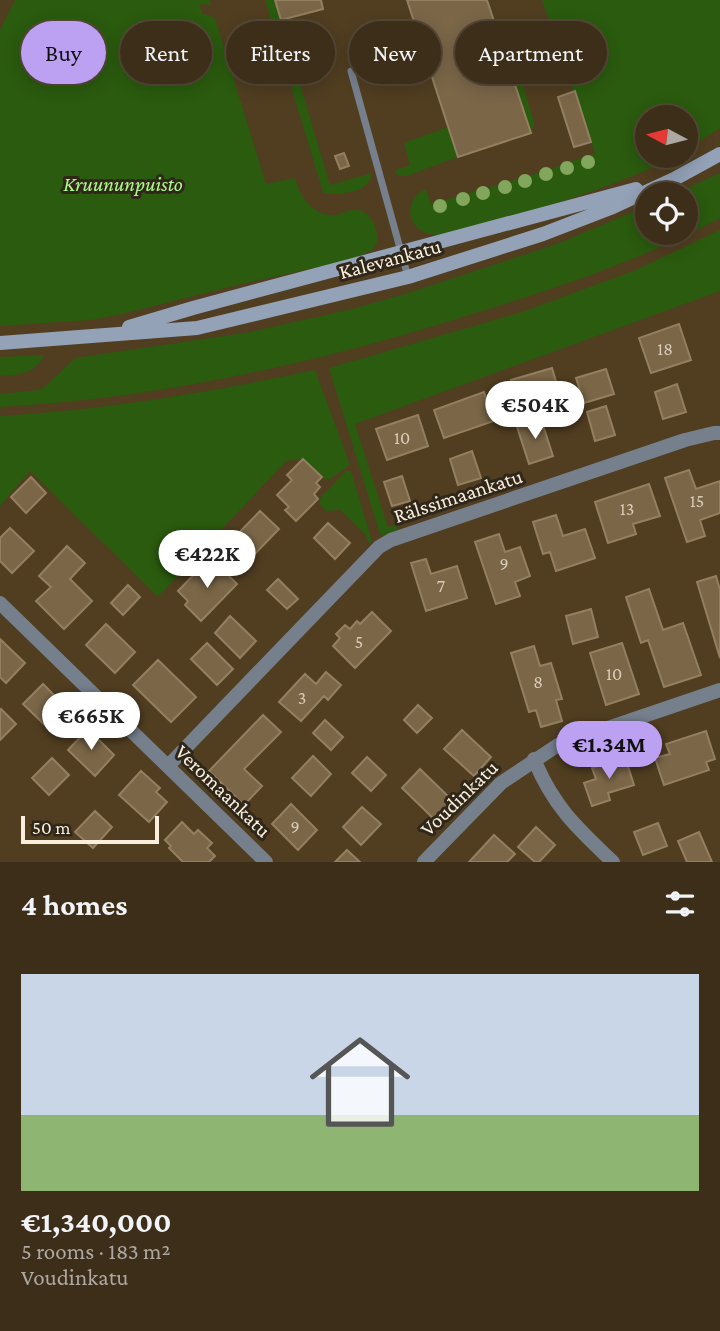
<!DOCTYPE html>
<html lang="en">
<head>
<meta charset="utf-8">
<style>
  body { margin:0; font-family:"Crimson Pro",serif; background:#443622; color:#f1f3f6; height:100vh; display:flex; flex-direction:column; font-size:26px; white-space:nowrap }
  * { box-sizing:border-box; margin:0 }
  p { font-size:23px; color:#ada8a2 }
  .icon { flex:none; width:38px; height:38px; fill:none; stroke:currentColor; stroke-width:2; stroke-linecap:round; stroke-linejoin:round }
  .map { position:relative; height:862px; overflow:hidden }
  .side { display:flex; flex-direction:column; background:#3d2e19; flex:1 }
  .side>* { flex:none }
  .top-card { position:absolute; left:21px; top:21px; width:679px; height:63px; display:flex; gap:14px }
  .needle { width:46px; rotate:277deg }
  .controls { position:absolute; left:635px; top:105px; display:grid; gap:14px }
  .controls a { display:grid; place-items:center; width:63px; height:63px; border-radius:50%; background:#3d2e19; box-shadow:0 4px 18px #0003,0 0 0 2px #564a38; font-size:35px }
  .scale { position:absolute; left:21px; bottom:18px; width:138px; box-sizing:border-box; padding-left:7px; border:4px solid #faeedd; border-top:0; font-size:19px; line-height:24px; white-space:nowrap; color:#faeedd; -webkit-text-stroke:5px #2f271a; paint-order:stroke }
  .price { position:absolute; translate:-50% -60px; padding:0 16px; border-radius:24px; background:#fff; color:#222; font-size:23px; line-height:46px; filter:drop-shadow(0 2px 4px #0008) }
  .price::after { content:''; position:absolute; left:50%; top:42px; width:21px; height:16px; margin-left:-10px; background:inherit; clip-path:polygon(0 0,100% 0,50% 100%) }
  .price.current { background:#bca0f2; color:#111 }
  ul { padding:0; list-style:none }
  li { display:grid; align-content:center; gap:14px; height:371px; padding:0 21px }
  li span { display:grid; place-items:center; height:217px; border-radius:0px; color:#555 }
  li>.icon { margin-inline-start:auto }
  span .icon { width:126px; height:126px; fill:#fffc; stroke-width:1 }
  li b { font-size:30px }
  h2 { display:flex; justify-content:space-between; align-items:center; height:84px; padding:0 21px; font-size:30px }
  .pill { padding:0 24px; border-radius:32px; background:#3d2e19; box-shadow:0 4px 18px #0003,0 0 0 2px #564a38; font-size:24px; line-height:63px }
  .pill.current { background:#bca0f2; color:#111 }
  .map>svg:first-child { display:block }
</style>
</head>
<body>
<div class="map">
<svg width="720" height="862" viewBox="0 0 720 862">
  <rect width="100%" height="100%" fill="#513e21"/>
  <path fill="#2a5b0e" d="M15,0H209L211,5L199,4L202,13L215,18L266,184L295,178C300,197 313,216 335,215C342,214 349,209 356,210C371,210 379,230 377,243L372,250L358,257L332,264L237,285L122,314L91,320L0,326V30Z
    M265,0H275L330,185L372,173C371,176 370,181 367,184C361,192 332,197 323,192Z
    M542,0H720V128L686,150V117H648V156H677C602,193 524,213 444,235C438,235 432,235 426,233C406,225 404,199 426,189L431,204L545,171L595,153Z
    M505,26L533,119L534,126L531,133L496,29Z
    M448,127L458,157L407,176H399L394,171L410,165L404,143Z
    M720,173V218C650,256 574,282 498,306C337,358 170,398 0,407V394L39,390L47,385L75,358L251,332L356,308L411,292L557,244L647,206L648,233H686V194H674Z
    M720,230V291L355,424L388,527L398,525L397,530L383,536L380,534L329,368L522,312L636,270Z
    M44,355C36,374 18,375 0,376V357Z
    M315,370L350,465L330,479H325L303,459L286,461L158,597L30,471L0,506V416C106,410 211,392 315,370Z
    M346,471H351L372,541L369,544L366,535L340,510L326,511L319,503L321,497Z"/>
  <path fill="#7b6648" stroke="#947f60" stroke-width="2" d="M275,0H321L323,9L281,20Z
    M407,0H487L531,133L458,157Z
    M575,91L591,142L574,147L558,97Z
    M344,153L349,166L340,169L335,156Z
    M679,324L691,360L651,373L639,338Z
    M552,368L560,395L519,408L511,380Z
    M606,369L614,394L584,403L576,378Z
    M677,384L686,412L663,419L655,392Z
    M484,392L494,421L444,438L434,410Z
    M606,406L615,435L595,441L587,412Z
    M418,415L428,446L387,460L376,429Z
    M541,419L553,456L529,464L517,427Z
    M472,451L481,478L458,485L450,459Z
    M303,459L322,477L316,483L320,487L314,494L318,499L296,521L285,510L289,507L277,495L292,480L287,475Z
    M689,470L696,489L720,481V513L700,520L705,536L687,542L665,478Z
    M402,476L410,501L392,506L384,482Z
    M31,477L46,493L26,513L11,497Z
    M649,484L660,516L633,524L636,534L608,543L595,502Z
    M260,511L279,529L250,559L231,541Z
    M556,515L563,536L585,529L595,558L556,571L550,552L543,554L533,522Z
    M328,523L350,543L335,559L314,538Z
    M10,528L34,551L12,573L0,561V538Z
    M499,534L505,552L520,547L530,576L515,582L520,596L496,604L475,542Z
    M67,546L85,563L70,579L92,601L64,629L36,601L51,587L39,576Z
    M426,559L431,574L457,566L467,598L426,611L411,563Z
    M216,563L237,584L201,621L185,605L188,601L178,591L204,564L210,569Z
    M716,576L720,590V658L697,582Z
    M278,579L298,599L287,609L267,590Z
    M128,585L140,597L123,615L111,603Z
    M649,589L663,630L683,623L701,675L664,687L648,640L641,643L626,597Z
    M591,609L598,637L573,644L566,616Z
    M372,612L391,631L355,668L333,646L340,638L336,634L345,625L350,629L357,621L360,624Z
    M230,616L256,641L240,658L215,633Z
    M106,624L135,652L115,673L86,645Z
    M0,639L25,663L6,683L0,677Z
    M207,643L233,669L217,685L191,659Z
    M622,643L639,694L606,705L590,653Z
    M534,646L540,666L551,663L562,699L556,700L562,721L541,727L536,710L529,712L511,653Z
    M158,660L196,697L171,722L133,685Z
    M326,672L341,685L328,700L324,696L301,721L279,702L305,674L316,684Z
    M43,684L71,712L52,732L23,704Z
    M418,705L432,718L417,733L404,720Z
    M1,709L16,724L0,740V710Z
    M263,715L281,732L244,769L262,786L244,805L209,771Z
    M325,720L343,737L331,750L313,733Z
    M88,729L114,755L95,776L68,750Z
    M462,730L491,757L474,776L444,749Z
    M706,731L715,759L706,762L709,770L664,785L655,758L670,754L666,744Z
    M313,756L331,774L311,796L292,778Z
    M367,757L386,775L371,791L352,773Z
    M625,757L634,785L608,793L610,800L592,806L584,783L596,779L592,768Z
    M52,758L69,775L49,795L32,778Z
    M420,769L452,800L434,819L402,788Z
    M141,771L160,788L156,792L167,802L149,822L119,795Z
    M291,804L317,830L298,850L272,824Z
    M362,807L381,824L361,845L343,827Z
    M95,811L112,827L93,848L75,832Z
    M182,822L194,834L198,830L212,843L207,848L215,856L209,862H183L169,848L171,846L165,840Z
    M658,823L667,846L643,855L634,832Z
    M536,827L555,845L539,862H535L518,847Z
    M699,832L712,862H687L678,841Z
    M494,835L515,854L507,862H469Z
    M347,850L360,862H335Z"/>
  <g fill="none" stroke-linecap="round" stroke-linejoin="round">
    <path stroke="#76808d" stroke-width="7" d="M351,71L408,277"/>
    <path stroke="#76808d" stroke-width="14" d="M0,603L266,862
      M534,759C553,806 577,828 613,862
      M168,766L379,547L391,540L685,440L714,433H720
      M424,862L501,783L558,745L720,690"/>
    <path stroke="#93a2b7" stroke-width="14" d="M129,327L193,308L636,189
      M0,343L197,328L408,277L543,234L613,207L676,178L720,154"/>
  </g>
  <g fill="#82a65b">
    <circle cx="588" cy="162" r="7"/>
    <circle cx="567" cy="168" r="7"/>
    <circle cx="546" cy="174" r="7"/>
    <circle cx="525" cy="181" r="7"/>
    <circle cx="505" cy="187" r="7"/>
    <circle cx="483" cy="193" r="7"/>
    <circle cx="463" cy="199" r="7"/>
    <circle cx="440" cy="206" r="7"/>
  </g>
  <g text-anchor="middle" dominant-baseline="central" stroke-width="6" stroke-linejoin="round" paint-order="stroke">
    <g font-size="18" fill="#daccb8">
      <text x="665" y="349">18</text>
      <text x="402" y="438">10</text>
      <text x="697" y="501">15</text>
      <text x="627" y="509">13</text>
      <text x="504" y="564">9</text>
      <text x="441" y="586">7</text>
      <text x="359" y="642">5</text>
      <text x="614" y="674">10</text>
      <text x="538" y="682">8</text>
      <text x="302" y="698">3</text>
      <text x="295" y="827">9</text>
    </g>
    <g font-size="21" font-style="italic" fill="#abfc8a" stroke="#2f271a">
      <text x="123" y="184">Kruununpuisto</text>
    </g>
    <g font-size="21" fill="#faeedd" stroke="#2f271a">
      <text transform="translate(390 259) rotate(-15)">Kalevankatu</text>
      <text transform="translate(458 496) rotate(-18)">Rälssimaankatu</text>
      <text transform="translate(223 791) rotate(44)">Veromaankatu</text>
      <text transform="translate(459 798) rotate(-44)">Voudinkatu</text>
    </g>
  </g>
</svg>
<div class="controls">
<a><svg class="needle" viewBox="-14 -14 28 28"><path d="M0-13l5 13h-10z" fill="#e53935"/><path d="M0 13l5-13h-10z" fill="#ada8a2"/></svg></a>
<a><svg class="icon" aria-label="locate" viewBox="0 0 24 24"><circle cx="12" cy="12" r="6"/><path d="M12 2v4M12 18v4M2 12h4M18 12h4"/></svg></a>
</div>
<div class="scale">50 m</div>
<b class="price" style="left:535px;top:441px">€504K</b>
<b class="price" style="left:207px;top:590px">€422K</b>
<b class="price" style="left:91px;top:752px">€665K</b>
<b class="price current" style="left:609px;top:781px">€1.34M</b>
<div class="top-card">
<a class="pill current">Buy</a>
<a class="pill">Rent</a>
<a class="pill">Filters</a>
<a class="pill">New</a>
<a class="pill">Apartment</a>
</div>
</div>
<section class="side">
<h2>4 homes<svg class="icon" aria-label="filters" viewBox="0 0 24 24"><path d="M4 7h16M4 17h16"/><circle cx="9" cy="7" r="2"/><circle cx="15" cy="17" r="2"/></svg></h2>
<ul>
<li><span style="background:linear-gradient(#c9d6e8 65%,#8fb573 0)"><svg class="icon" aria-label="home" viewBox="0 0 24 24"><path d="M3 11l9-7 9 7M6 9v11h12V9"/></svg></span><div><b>€1,340,000</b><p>5 rooms · 183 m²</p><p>Voudinkatu</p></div></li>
</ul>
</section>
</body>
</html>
